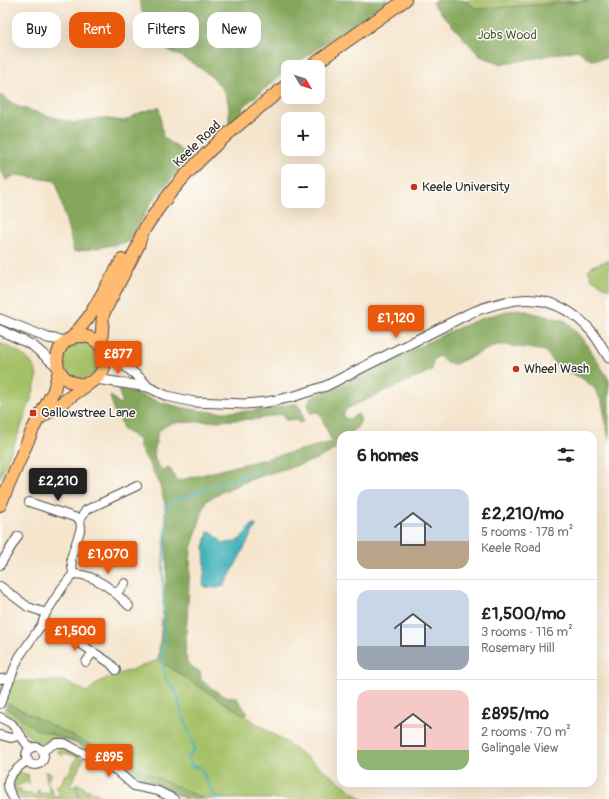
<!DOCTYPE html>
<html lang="en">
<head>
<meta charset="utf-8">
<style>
  body { margin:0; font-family:Pangolin,sans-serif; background:#f6f6f6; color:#202124; height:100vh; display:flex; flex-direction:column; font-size:15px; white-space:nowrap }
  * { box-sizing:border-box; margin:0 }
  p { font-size:13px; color:#757577 }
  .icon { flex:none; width:22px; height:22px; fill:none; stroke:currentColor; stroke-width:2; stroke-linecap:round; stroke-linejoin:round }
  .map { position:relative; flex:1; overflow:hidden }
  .side { position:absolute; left:337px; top:431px; width:260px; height:356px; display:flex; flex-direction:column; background:#fff; border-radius:12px; box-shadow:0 4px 16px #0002 }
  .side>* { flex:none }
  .hud { position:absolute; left:12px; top:12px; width:265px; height:36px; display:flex; gap:8px }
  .needle { width:26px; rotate:129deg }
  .controls { position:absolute; left:281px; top:60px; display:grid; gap:8px }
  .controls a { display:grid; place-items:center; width:44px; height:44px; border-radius:8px; background:#fff; box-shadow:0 4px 16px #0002; font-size:20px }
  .price { position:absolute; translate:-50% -34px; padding:0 9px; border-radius:4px; background:#ea580c; color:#fff; font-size:13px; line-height:26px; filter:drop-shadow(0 1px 2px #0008) }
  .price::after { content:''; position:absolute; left:50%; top:24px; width:12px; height:9px; margin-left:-6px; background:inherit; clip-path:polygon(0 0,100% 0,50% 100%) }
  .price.current { background:#222; color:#fff }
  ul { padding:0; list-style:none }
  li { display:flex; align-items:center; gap:12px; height:100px; padding:0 20px }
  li+li { border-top:1px solid #e0e0e0 }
  li span { display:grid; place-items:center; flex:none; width:112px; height:80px; border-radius:12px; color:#555 }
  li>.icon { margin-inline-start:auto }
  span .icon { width:48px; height:48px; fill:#fffc; stroke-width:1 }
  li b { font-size:17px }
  h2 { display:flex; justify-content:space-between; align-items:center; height:48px; padding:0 20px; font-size:17px }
  .pill { padding:0 14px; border-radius:12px; background:#fff; box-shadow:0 4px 16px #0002; font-size:14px; line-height:36px }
  .pill.current { background:#ea580c; color:#fff }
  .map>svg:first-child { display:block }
</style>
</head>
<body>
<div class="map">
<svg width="609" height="799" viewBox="0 0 609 799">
  <rect width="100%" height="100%" fill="#fdfcf7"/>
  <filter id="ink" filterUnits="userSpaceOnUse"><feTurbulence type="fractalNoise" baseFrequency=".025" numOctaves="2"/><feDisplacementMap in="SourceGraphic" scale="8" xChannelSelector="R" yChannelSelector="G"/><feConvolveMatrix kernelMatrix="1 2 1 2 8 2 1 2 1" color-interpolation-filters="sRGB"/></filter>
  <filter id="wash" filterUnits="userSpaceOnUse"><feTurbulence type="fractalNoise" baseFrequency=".012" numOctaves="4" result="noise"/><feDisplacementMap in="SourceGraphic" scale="16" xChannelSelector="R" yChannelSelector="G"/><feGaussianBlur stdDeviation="0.9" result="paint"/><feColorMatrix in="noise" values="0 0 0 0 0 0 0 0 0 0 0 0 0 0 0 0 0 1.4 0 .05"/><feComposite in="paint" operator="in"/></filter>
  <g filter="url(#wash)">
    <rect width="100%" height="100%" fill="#f5e5cd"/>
    <path fill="#a5c168" stroke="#68764a" d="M462,0H590L478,9Z
      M609,260V289L592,279L588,270L592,266Z
      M63 360a18 18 0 1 1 36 0a18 18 0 1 1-36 0Z
      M0,343C14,349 36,359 37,377C37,381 34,387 33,392C25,421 11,450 0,478Z
      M158,660L287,743L363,799H204L142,771L9,704L8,709L11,711L36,729L81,744L131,772L161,785L186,799H185L162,787L137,783L119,766L74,743L56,738L42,743L33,742L18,723L5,712V701L0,698V684L19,681H64L87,692L100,681Z
      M59,747L84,758L70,786L71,787L76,786L79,797L74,799H20L14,789H21L23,794L31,792L32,797L38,793L37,791L39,790L40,794L50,792L45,771L52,774L47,781L55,797L60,793L56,786L62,782L65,774L68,775L77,757L65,753L62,756L58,752Z
      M20,771L24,774H28L29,784L26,782L13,788L14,778Z
      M76,783L84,787L86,793H88L87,789L100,795L101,799H80Z"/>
    <path fill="#84a75c" stroke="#586944" d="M139,0H388L291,67H288V69L243,107L241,114L229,125C229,114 230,101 224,91C208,67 174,54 150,40Z
      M435,0H462L478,9L609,0V58L590,60L578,50L503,64L480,56L432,3Z
      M0,95L19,107L73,123L101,118L124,121L139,113L159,107L163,137L191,157L152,201L129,242L74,252L56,181L17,175L6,180L0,169Z
      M517,309L566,321L587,344L609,380V441L602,402L594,388L580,377L558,368L545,351L507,345H497L455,364L446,363L439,356L433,360L432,370L346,409L343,417L349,419L358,414L361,419L358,426L350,435H341V444C322,461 301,464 277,471C253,478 227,488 206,501L191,549L185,654L188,664L200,672L201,680L223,696L236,697L248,714L244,715L158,660L167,574L165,503L159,482L139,446V440L123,429L120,419L113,410C114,404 110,401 110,395L120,404L122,401L118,389C137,392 153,401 172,405C210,416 253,413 291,404H297L301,409L304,421L299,423L296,419L285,420L283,414L258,419L171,423C155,432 158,431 155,448C153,458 155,462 162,470L169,467L177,481L332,442L319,412L310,413L308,404L310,398C330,389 350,382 369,372C417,349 464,319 517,309Z
      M8,703L142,771L204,799H186L161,785L140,777L81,744L36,729L11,711L8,709Z"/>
    <path fill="#44b4bb" stroke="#387073" d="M253,524H255L256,526L224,586L217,588L205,587L203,584L205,567L204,547L208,532L211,531L223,543L235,542L240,539Z"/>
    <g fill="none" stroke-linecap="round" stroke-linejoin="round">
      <path stroke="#44b4bb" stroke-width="2" d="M222,799L214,795L200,767H192L188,757L195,748L183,716L176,691L166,680L161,655L164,646L163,565L168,503L264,468"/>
    </g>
  </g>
  <g filter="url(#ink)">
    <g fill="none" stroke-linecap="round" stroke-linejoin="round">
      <g stroke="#494743" stroke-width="10">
        <path id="minor" d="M29,502L80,519
          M0,565L18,536
          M73,574L71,558L81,528L80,519L86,510L137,486
          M73,574C96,574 114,591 129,606
          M0,586L28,607L46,613
          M117,593L125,583
          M42,624L64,633L110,663L116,670
          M86,662L93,652
          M0,679L11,678
          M0,704L19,657L42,624L46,613L62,588L73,574
          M0,717L12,724L30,749
          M0,735L11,738L21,735
          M26 756a9 9 0 1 1 18 0a9 9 0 1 1-18 0Z
          M42,751L56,743H64L117,771L134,786L158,791L174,799
          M14,799C0,780 12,772 28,760"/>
      </g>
      <g stroke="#494743" stroke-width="11">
        <path id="tertiary" d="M0,319L48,338L67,341
          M0,330L32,345L58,367
          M102,348L140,378L148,387
          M96,379L148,387L167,396L194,402L245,404L267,402L292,397L326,386L470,313C517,294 556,291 592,332C598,339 603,349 609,358"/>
      </g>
      <g stroke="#494743" stroke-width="14">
        <path id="primary" d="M310,67L405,0
          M57 360a24 24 0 1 1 48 0a24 24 0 1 1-48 0Z
          M71,339L88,318L122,260
          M101,346L103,314L138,246C141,231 150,221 158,209C194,159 241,122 288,84
          M40,418L90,383
          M0,505L33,429L54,390L59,370"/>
      </g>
      <use href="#minor" stroke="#fff" stroke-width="8"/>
      <use href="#tertiary" stroke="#fff" stroke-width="9"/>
      <use href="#primary" stroke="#ffbb71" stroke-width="12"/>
    </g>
  </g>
  <g fill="#c8321e" stroke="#fdfcf7" stroke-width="1.5">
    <circle cx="414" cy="187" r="4"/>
    <circle cx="516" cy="369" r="4"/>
    <rect x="29" y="409" width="8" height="8" rx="2"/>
  </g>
  <g text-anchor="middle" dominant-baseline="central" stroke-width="3" stroke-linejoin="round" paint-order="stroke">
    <g font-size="13" fill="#566040" stroke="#fdfcf7">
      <text x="507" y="35">Jobs Wood</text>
    </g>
    <g font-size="13" fill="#2b2b2b" stroke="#fdfcf7">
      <text transform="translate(197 144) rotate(-44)">Keele Road</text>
    </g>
    <g font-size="13" fill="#2b2b2b" stroke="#fdfcf7" text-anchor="start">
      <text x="422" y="187">Keele University</text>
      <text x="524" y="369">Wheel Wash</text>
      <text x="41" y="413">Gallowstree Lane</text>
    </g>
  </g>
</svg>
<div class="controls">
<a><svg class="needle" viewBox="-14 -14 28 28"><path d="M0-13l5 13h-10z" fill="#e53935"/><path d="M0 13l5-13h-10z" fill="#757577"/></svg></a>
<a>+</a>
<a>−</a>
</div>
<b class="price" style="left:396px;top:339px">£1,120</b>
<b class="price" style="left:118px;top:375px">£877</b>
<b class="price current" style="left:58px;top:502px">£2,210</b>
<b class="price" style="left:108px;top:575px">£1,070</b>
<b class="price" style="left:75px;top:652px">£1,500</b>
<b class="price" style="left:109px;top:778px">£895</b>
<div class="hud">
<a class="pill">Buy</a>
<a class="pill current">Rent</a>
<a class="pill">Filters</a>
<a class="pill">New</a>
</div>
<section class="side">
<h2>6 homes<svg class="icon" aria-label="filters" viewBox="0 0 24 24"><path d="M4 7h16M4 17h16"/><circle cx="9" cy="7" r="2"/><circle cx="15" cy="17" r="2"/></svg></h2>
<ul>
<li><span style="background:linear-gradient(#c9d6e8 65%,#b9a48a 0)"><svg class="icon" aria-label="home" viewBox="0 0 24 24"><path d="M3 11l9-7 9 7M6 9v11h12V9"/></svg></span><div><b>£2,210/mo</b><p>5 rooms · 178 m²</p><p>Keele Road</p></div></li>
<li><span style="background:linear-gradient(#c9d6e8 70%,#9aa5b1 0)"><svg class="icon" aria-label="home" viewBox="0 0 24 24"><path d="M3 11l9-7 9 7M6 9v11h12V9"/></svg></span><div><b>£1,500/mo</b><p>3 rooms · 116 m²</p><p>Rosemary Hill</p></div></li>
<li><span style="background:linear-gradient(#f6c9c9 75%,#8fb573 0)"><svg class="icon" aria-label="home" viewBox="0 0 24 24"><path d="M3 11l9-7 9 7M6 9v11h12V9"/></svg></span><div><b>£895/mo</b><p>2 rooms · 70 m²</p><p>Galingale View</p></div></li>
</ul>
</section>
</div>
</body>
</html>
